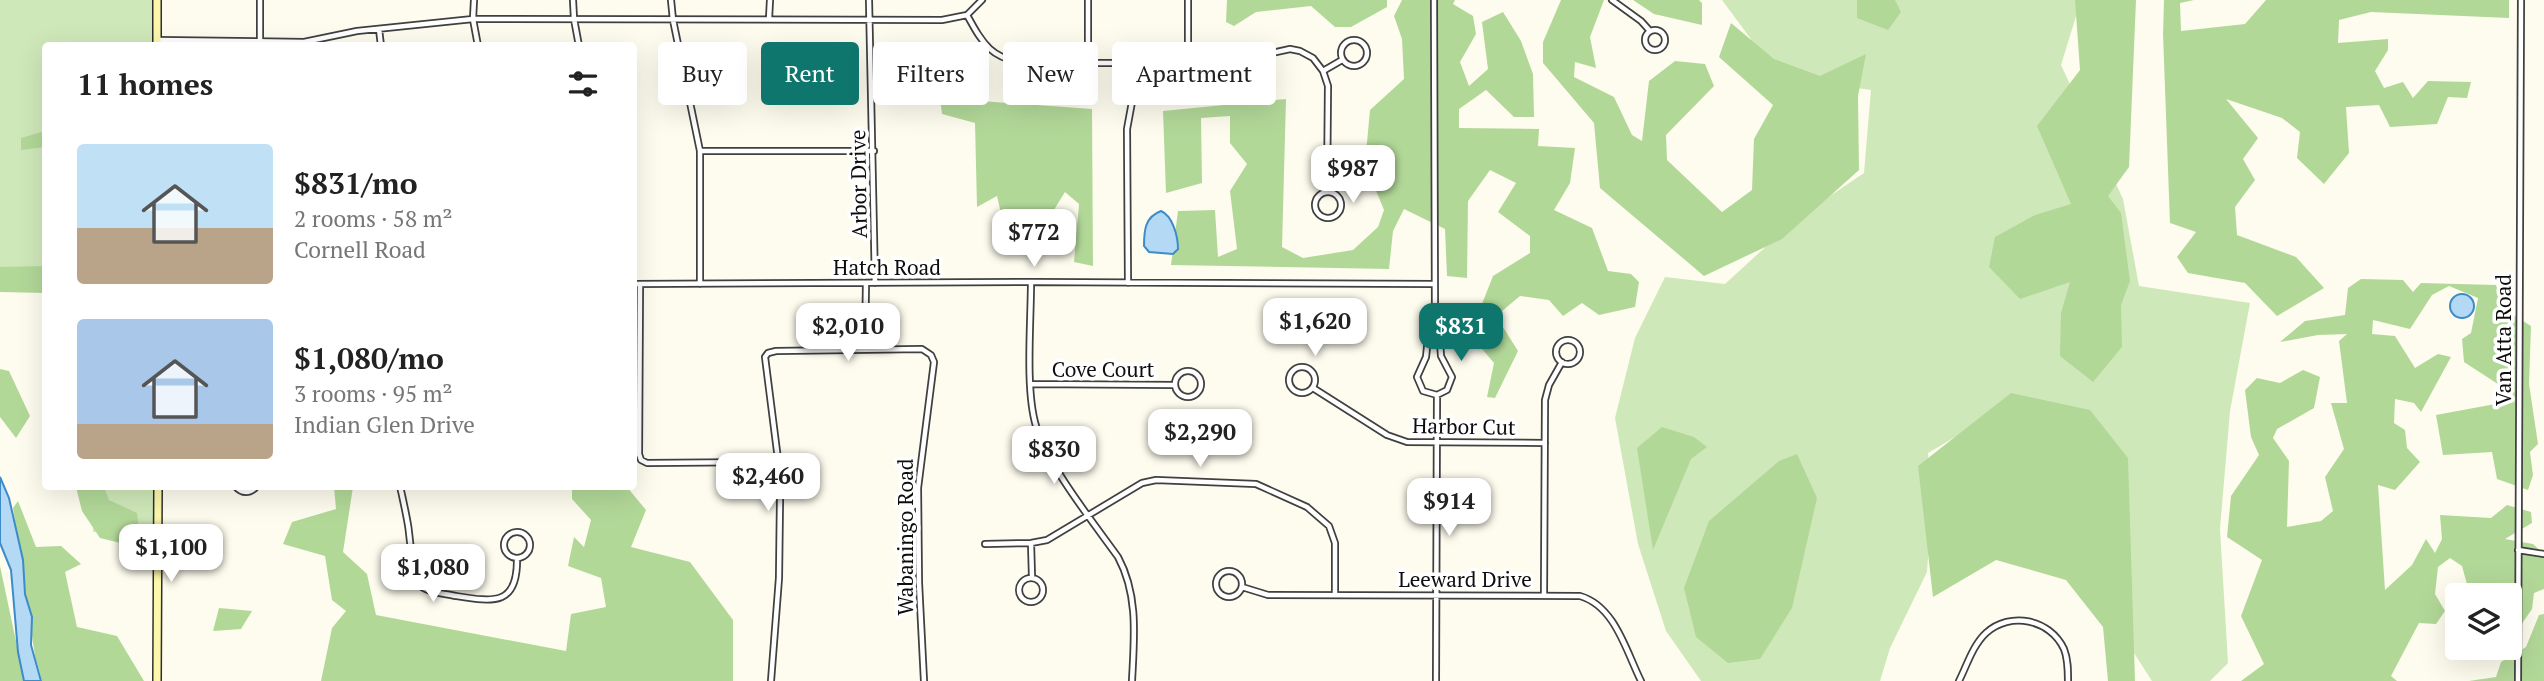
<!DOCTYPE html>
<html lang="en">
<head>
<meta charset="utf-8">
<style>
  body { margin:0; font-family:"PT Serif",serif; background:#f2f2f2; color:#222; height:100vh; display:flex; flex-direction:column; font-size:26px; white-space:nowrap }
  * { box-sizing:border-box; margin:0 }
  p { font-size:23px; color:#767676 }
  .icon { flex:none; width:38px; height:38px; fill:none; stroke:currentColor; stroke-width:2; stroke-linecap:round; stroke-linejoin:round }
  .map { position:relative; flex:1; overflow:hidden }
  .details { position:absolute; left:42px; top:42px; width:595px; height:448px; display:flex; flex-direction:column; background:#fff; border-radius:7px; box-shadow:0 7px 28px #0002 }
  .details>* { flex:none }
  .top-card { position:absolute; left:658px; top:42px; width:665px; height:63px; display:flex; gap:14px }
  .fabs { position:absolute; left:2445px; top:583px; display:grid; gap:14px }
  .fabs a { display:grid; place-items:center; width:77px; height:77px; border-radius:7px; background:#fff; box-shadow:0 7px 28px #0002; font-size:35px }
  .price { position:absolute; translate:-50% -60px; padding:0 16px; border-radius:14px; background:#fff; color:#222; font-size:23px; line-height:46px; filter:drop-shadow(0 2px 4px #0008) }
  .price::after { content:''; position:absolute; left:50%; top:42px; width:21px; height:16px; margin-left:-10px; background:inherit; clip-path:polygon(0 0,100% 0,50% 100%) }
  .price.on { background:#0f766e; color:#fff }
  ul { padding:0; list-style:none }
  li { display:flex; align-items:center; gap:21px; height:175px; padding:0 35px }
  li span { display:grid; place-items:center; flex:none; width:196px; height:140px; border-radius:7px; color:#555 }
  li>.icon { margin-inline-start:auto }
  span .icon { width:84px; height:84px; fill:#fffc; stroke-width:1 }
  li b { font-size:30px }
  h2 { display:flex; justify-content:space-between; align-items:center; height:84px; padding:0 35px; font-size:30px }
  .pill { padding:0 24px; border-radius:7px; background:#fff; box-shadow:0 7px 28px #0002; font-size:24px; line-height:63px }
  .pill.on { background:#0f766e; color:#fff }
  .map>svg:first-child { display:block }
</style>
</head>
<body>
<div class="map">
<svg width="2544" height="681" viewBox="0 0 2544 681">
  <rect width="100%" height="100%" fill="#fefcee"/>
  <path fill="#cfe8b9" d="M0,0H153V45L46,46L45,283H0Z
    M1722,0H2081L2061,65L2123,199L2139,286L2250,303L2230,411L2220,529L2228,663L2210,681H2152L1984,420L1928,453L1931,513L1927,572L1890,648L1880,681H1701L1666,631L1638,544L1615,418L1635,338L1665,277L1725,284L1796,219L1864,173L1871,90L1779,77Z
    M93,487H154V532H93Z"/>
  <path fill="#b2d898" d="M1227,0H1387V7L1351,27H1335L1311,6L1256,12L1234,26L1226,22Z
    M1402,0H1455L1453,4L1473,16L1476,34L1460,62L1469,86L1488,69L1482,22L1503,12L1521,41L1533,74L1534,117H1514L1486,90L1459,109V128L1539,129L1538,146L1575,148L1570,183L1554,210L1592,228L1608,271L1631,274L1639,282L1635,307L1599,315L1582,303L1563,316L1549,300L1520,296L1496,316L1518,351L1495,398L1487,397L1494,363L1477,343L1478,314L1493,276L1530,253V236L1498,212L1516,183L1490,170L1468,201L1467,278L1447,276L1445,229L1404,209L1393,231L1389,269L1171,265L1178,211L1215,210L1218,257L1237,249L1230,191L1247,164L1230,143V116L1201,118L1202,183L1166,193L1163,111L1286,99L1282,247L1303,258L1353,250L1378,227L1384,210L1365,164L1370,110L1404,79L1402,39L1394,16Z
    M1561,0H1604L1590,37L1596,68L1575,62L1574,77L1614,97L1632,135L1642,141L1649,81L1675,61L1705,64L1714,86L1666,135L1667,160L1722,212L1752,190L1754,139L1773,105L1719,57L1731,23L1774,59L1820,76L1866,54L1858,96L1859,170L1782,239L1704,276L1600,188L1594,123L1543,63V42Z
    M1633,0H1699L1702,3V25L1654,14Z
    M1857,0H1895L1901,12L1888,30L1857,18Z
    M2075,0H2136L2129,167L2108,196L2121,213L2130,281L2121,305L2122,347L2093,382L2060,356L2061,313L2070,282L2020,299L1989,267L1995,237L2035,215L2071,204L2037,126L2080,70Z
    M2164,0H2194L2180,3L2181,31L2245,24L2266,0H2509V18L2371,12L2339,20L2338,43L2388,39V50L2375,71L2384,88L2403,82L2413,98L2428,81L2471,82L2467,98L2448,97L2437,124L2390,127L2379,105L2346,107L2349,153L2324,184L2297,158L2300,132L2282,118L2226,99L2258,138L2243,159L2255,180L2235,207L2237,235L2296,257L2324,288L2277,316L2245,283L2188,273L2177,257L2196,232L2170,223L2163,34Z
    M940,98L1092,109L1093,266L1074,262L1079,204L1065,192L1052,213L1073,228L1070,243L1004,226L997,196L977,207L975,123L942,114Z
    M45,131V147L21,150V138Z
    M45,266V293L0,292V267Z
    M2361,279L2403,280L2413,292L2421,283L2496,285L2504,309L2531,326L2529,384L2538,444L2530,452L2533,475L2528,490L2497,479L2492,452L2443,455L2436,415L2506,402L2507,390L2464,362L2462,339L2471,333L2478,298L2449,286L2432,295L2410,329L2373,320L2372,334L2395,336L2415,368L2438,354L2451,357L2421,412L2414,403L2395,399L2394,423L2405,430L2407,448L2420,462L2395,490L2378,485L2385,590L2412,565L2426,539L2435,553L2442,539L2440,515L2491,518L2507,505L2531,512L2532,523L2505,539L2533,544L2544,554V589L2534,593L2532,609L2510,641V595H2470L2462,566L2450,558L2438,567L2435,594L2445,611L2436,624L2419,623L2391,676L2397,681H2241L2264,664L2241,616L2262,560L2227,537L2231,496L2259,455L2251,437L2245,390L2257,378L2280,383L2303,370L2320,377L2314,408L2277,429L2273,438L2289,461L2287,527L2321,521L2333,511L2325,477L2344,449L2331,403H2347L2339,341L2347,334L2318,335L2280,342L2305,321L2345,315L2348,288Z
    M0,369L9,371L30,416L16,438L0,417Z
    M2011,393L2090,410L2128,458L2135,681H2108L2103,627L2066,580L1996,560L1933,597L1918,466Z
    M1662,427L1694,437L1707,447L1691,459L1653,550L1637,448Z
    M1797,454L1817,498L1792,608L1760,659L1728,663L1696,637L1684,588L1709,521L1779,461Z
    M76,487H104L109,500L137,513L141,548L100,538L82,511Z
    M334,487H353L343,552L367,574L376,615L566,651L571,614L606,607L601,578L568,566L574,537L584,547L591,520L572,499V487H627L646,510L631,547L690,562L733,620V681H321L332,628L346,611L332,600L325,556L283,544L292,522L336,509Z
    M18,501L36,547L61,546L81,564L65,572L77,627L117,636L144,681H42L35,656L13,508Z
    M0,566L24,679L25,681H0Z
    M219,608L252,611L241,629L213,631Z
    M2544,614V681H2469L2496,677L2501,662L2526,647L2539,615Z
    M2461,648H2505L2503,650L2467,657Z"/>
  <path fill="#b4d9f4" stroke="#3d8bc9" stroke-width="2" d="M1161,211C1173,216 1178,237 1178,249L1173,254L1149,252L1144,246C1144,230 1145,217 1161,211Z
    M2450 306a12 12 0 1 1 24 0a12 12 0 1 1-24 0Z
    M0,477L9,498L23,560L25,594L32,617L31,645L41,681H24L18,652L11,570L0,543Z"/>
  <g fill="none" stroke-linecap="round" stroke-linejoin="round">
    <g stroke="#404040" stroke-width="8">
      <path id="street" d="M474,0L473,19L478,46
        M573,0L574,19L579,46
        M671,0L673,20L700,151V284
        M869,0L875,283
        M1188,0V64
        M1434,0L1435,315L1439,328L1441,356L1452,377L1447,390L1437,395L1423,391L1417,377L1426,357L1429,328L1435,315
        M1612,0L1641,21L1650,31
        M967,15C983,44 991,59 1026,63H1227L1290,49L1300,51L1313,58L1323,71L1328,86L1327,192
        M769,19L770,0
        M379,29L381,46
        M1645 40a10 10 0 1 1 20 0a10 10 0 1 1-20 0Z
        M1341 53a13 13 0 1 1 26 0a13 13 0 1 1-26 0Z
        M157,40L304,42L357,31L473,19L942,20L967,15L982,0
        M260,41V0
        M1088,64V0
        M1323,71L1342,60
        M700,151H874
        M1315 205a13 13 0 1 1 26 0a13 13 0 1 1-26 0Z
        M1031,282C1031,323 1025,389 1036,426C1048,466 1093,522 1118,557C1139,596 1134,639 1132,681
        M1128,283L1127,129L1139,64
        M634,284L1034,282L1435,284
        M640,284L639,454L641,460L647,463L778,462
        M1556 352a12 12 0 1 1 24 0a12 12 0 1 1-24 0Z
        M865,350L866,283
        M1289 380a13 13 0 1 1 26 0a13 13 0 1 1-26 0Z
        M1175 384a13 13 0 1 1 26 0a13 13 0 1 1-26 0Z
        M1031,384L1175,385
        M1313,388L1387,435L1407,442L1545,443
        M235,486C242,494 250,494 257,486
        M400,486C406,514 411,533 411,561C411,569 411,576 416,582C425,593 443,593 456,596C494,602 518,606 517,558
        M504 545a13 13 0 1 1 26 0a13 13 0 1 1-26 0Z
        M1031,543L1032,577
        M985,544L1031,543L1047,540L1142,483L1156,480L1256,484L1307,507L1329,526L1335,543V595
        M2518,550L2544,554
        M1216 584a13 13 0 1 1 26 0a13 13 0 1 1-26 0Z
        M1019 590a12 12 0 1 1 24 0a12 12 0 1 1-24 0Z
        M1242,587L1268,595L1580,596C1615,606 1626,651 1641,681
        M1544,594L1545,400L1549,385L1562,362
        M771,681L779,578L780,500V475L765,357L768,353L776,351L922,349L931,355L934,362L918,488L919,583L924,681
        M1436,681L1437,395
        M1959,681C1967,665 1973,645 1986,633C2010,611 2050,619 2064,649C2068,659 2068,670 2068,681
        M2518,681L2521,0"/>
    </g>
    <g stroke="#2f2f2f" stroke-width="10">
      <path id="secondary" d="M157,0V46
        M157,681L158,486"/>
    </g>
    <use href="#street" stroke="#fff" stroke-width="4.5"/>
    <use href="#secondary" stroke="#fcf7ab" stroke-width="7"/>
  </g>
  <g text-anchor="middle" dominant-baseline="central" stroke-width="7" stroke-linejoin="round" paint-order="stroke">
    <g font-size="21" fill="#0d0d0d" stroke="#fff">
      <text transform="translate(858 184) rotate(-91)">Arbor Drive</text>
      <text x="887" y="267">Hatch Road</text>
      <text transform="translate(2503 340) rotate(-90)">Van Atta Road</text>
      <text x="1103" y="369">Cove Court</text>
      <text transform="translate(1464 426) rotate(1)">Harbor Cut</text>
      <text transform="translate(905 537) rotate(-90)">Wabaningo Road</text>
      <text x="1465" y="579">Leeward Drive</text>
    </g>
  </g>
</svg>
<div class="fabs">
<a><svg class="icon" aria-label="layers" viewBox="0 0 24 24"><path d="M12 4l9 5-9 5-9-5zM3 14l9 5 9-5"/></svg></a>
</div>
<b class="price" style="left:1353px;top:205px">$987</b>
<b class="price" style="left:1034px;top:269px">$772</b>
<b class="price" style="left:1315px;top:358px">$1,620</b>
<b class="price" style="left:848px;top:363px">$2,010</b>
<b class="price on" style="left:1461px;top:363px">$831</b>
<b class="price" style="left:1200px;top:469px">$2,290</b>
<b class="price" style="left:1054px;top:486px">$830</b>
<b class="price" style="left:768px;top:513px">$2,460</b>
<b class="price" style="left:1449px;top:538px">$914</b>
<b class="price" style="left:171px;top:584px">$1,100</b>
<b class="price" style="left:433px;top:604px">$1,080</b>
<div class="top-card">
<a class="pill">Buy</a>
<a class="pill on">Rent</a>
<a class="pill">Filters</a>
<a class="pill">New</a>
<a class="pill">Apartment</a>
</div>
<section class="details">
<h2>11 homes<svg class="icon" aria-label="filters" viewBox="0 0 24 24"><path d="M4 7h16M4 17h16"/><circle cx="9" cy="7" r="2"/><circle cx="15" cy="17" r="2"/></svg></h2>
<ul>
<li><span style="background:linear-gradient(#bfe0f5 60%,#b9a48a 0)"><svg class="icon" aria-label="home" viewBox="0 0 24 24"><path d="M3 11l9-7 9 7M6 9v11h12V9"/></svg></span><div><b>$831/mo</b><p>2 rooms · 58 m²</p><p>Cornell Road</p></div></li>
<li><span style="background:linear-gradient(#a9c7e8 75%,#b9a48a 0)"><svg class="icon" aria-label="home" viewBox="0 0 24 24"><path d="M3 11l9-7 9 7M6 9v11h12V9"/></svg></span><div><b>$1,080/mo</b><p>3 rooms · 95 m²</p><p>Indian Glen Drive</p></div></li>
</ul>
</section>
</div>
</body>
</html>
